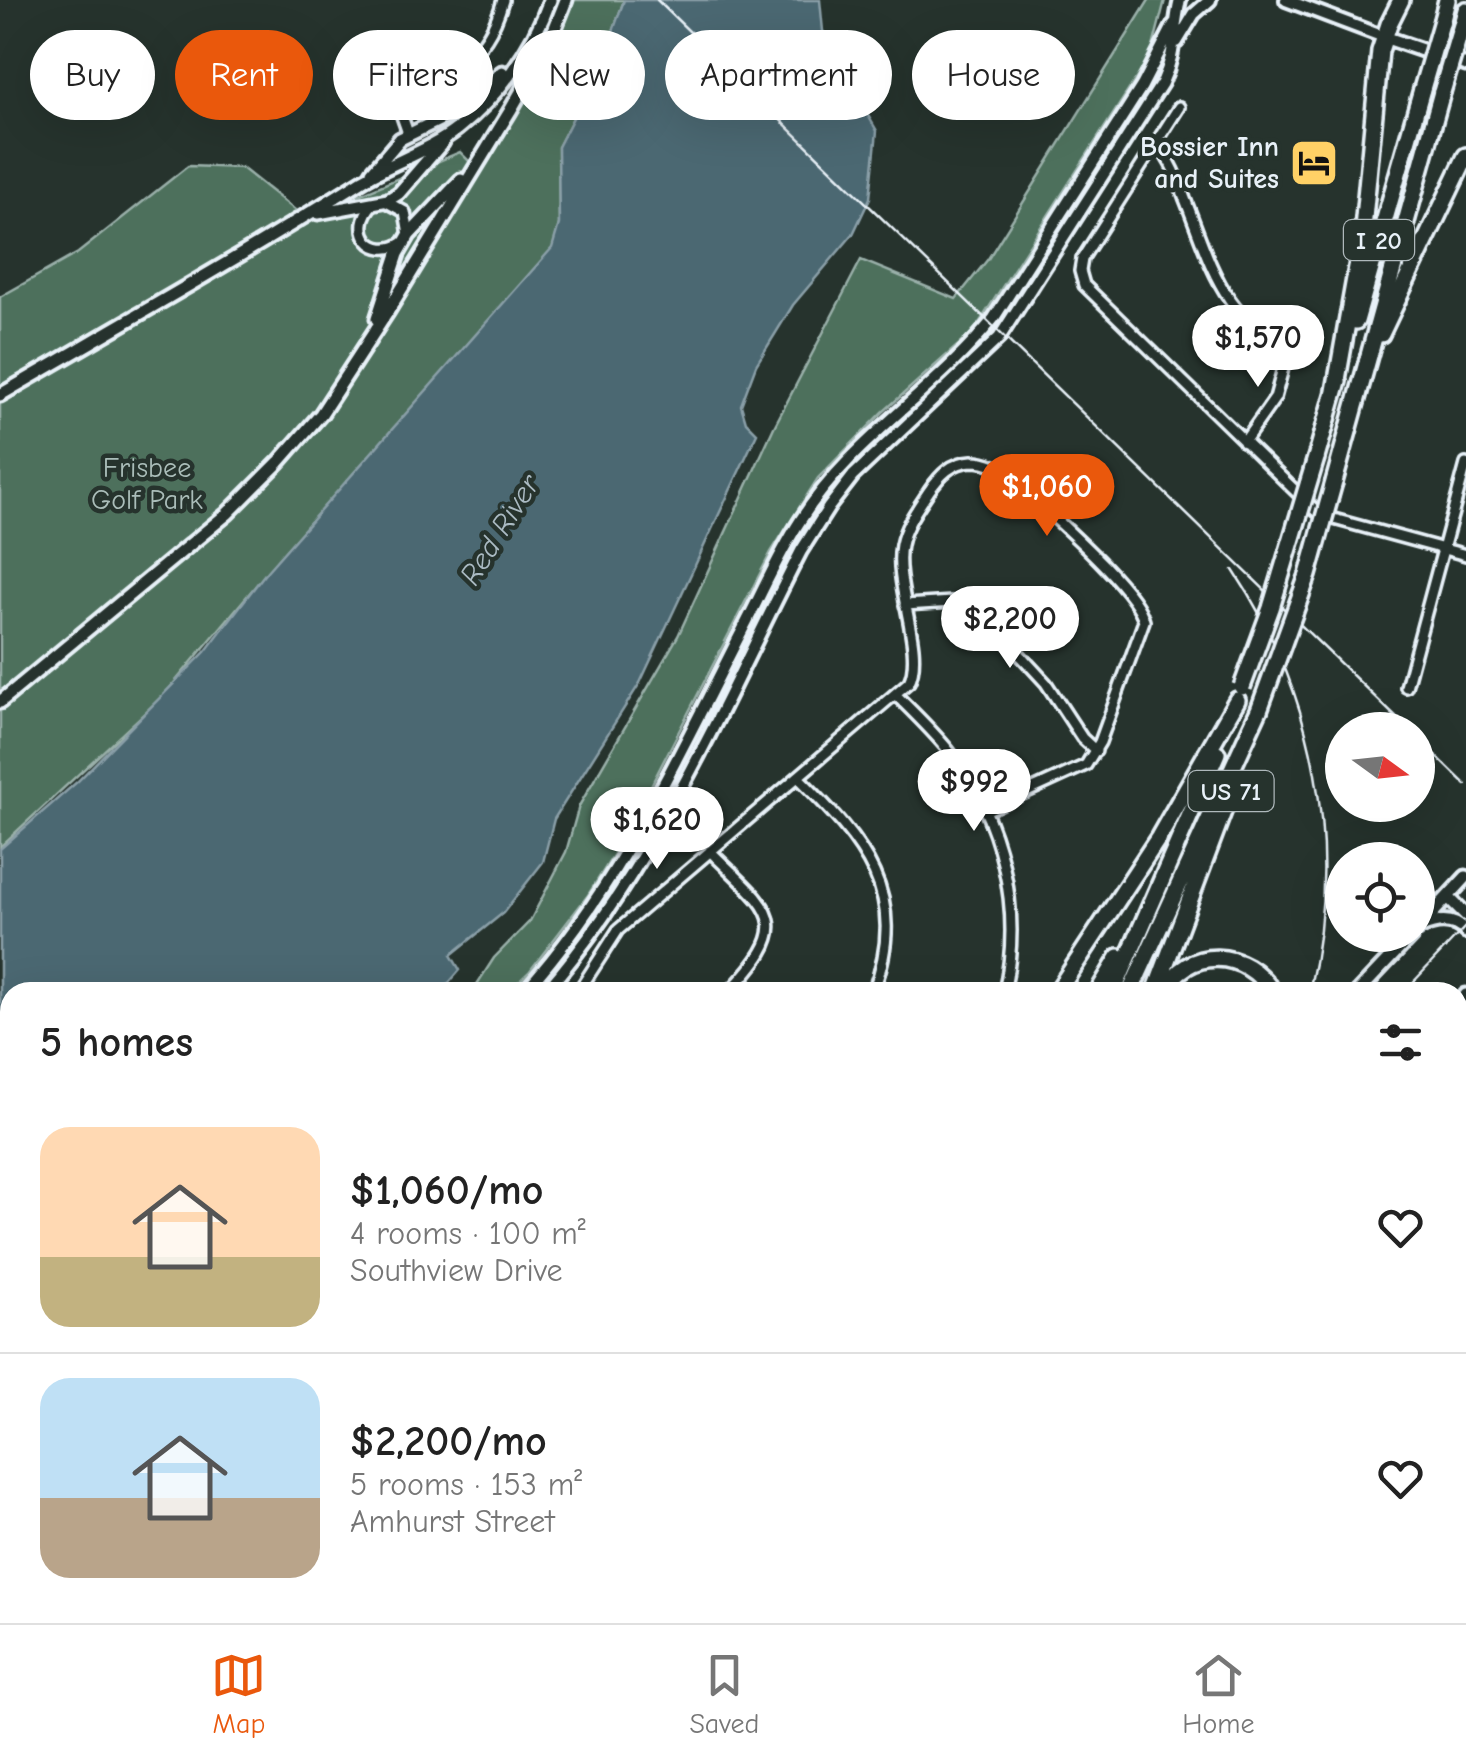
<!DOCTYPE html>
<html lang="en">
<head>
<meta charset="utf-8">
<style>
  body { margin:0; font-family:"Comic Neue",sans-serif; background:#f2f2f2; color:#222; height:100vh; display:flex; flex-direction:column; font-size:38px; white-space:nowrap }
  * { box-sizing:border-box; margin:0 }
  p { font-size:32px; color:#767676 }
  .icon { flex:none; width:55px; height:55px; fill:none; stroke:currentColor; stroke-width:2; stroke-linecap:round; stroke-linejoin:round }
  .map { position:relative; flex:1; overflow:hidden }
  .sheet { position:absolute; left:0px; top:982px; width:1468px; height:642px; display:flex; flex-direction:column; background:#fff; border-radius:30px 30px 0 0; box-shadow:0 10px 40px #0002 }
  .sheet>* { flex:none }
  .hud { position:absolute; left:30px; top:30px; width:1408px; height:90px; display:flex; gap:20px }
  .needle { width:65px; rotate:105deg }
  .tools { position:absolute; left:1325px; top:712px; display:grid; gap:20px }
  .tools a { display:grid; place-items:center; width:110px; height:110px; border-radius:50%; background:#fff; box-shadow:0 10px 40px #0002; font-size:50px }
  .price { position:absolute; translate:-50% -85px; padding:0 22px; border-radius:35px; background:#fff; color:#222; font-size:32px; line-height:65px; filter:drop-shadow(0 2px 5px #0008) }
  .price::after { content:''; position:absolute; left:50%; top:60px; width:30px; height:22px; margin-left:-15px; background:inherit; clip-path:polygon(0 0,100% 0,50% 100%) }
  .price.selected { background:#ea580c; color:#fff }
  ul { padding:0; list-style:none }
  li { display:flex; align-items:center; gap:30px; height:250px; padding:0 40px }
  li+li { border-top:2px solid #e0e0e0 }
  li span { display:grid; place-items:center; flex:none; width:280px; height:200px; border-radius:30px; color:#555 }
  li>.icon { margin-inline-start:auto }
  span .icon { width:120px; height:120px; fill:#fffc; stroke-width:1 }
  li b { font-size:42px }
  h2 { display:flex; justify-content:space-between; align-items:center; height:120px; padding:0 40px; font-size:42px }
  .pill { padding:0 35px; border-radius:45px; background:#fff; box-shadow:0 10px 40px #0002; font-size:35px; line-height:90px }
  .pill.selected { background:#ea580c; color:#fff }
  .menu { display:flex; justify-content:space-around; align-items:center; height:140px; border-top:2px solid #e0e0e0; background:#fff; font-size:28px; color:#767676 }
  .menu a { display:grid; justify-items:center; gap:5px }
  .menu .selected { color:#ea580c }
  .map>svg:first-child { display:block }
</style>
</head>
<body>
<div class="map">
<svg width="1466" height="1623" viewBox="0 0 1466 1623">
  <rect width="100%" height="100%" fill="#26332d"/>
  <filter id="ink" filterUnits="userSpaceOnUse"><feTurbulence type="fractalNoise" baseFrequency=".01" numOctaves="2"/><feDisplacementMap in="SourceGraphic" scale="20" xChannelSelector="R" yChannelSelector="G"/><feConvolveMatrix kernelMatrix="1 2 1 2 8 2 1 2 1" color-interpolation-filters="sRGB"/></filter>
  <g filter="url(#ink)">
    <path fill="#3a4439" d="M1466,995V1147L1458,1122V1043Z"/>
    <path fill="#4d705b" stroke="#9ab0aa" stroke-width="2.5" d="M570,0H624L604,57L558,147L559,224L553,248L278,559L164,695L0,847V399L349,199L460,152L481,173L562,35Z
      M1149,0H1165L1153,47L1139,74L974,331L883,412L818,478L771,552L623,840L588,895L529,972L508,992H472L494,958L530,921L566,852L579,806L678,636L774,427L861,260L956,299L988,259Z
      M188,166L242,168L304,217L0,388V297L78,253Z"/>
    <path fill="#4c6872" stroke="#8a9fa8" stroke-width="2.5" d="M624,0H820L823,31L849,61L862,105L877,131L870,198L853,234L793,305L756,365L741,405L746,422L757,433L640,683L554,819L543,862L503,913L451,955L460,970L441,992H10V1327L0,1334V849L78,781L205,652L267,571L552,248L559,224L558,147L604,57Z"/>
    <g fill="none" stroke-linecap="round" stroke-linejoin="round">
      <g stroke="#e8f1f8" stroke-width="16">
        <path id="minor" d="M1179,107L1082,259L1080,271L1084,285L1317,512L1330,518L1466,555
          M408,134C404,119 394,102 399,87C407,63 446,69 464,60C485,49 497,21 503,0
          M1157,144C1171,160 1178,179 1185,199C1211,264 1223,324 1297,348
          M385,201L405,212L409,235
          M373,204C348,230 373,262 404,242
          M1244,442L1275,398L1289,346
          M905,605L953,602L984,616L1046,683L1082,738L1096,751
          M1406,687L1466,464
          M896,695C914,713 933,731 949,751C1002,818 1023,909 1004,992
          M798,777C864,843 910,894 873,992
          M710,851C771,912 798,920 729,992
          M578,992L618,930L909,682C925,650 893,585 901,545C905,525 918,508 929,491C940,475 952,462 972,461C989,461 1001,468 1013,479C1041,507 1137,587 1144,621L1100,742L1086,765L985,811
          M0,1582L10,1585
          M123,1615L153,1623
          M114,1623L116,1615
          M266,1623L268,1615
          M430,1623L432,1615
          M590,1623L592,1615"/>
      </g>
      <g stroke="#e8f1f8" stroke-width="18">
        <path id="tertiary" d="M1286,0L1384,37
          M1177,42L1194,14L1210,0
          M524,992C620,886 678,755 743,629C762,593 778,555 800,521C851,440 935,392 994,318L1142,86L1174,24
          M545,992C657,864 724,701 801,551L829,507L853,476L999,338L1162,83C1177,51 1172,32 1180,0
          M0,1411L10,1405
          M0,1438L10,1432"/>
      </g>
      <g stroke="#e8f1f8" stroke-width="19">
        <path id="secondary" d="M1384,37L1466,65
          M372,172L400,139L453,113L478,96L502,72
          M318,213L388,200L399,193L443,142
          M377,319L398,254L409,235L461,180
          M0,395C122,324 244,255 363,180C393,162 429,151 457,129C498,97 533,49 550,0
          M0,702L227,514L279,462L321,414L388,311L510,111L549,43L566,0
          M1448,897L1466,915
          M1421,927C1437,920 1454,918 1466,932
          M1418,929L1466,877
          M1358,992L1412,935
          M1458,1043L1466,995
          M1458,1123L1466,1147
          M1458,1183L1466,1187
          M1458,1224L1466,1217
          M1428,1615L1429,1623"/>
      </g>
      <g stroke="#e8f1f8" stroke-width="20">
        <path id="primary" d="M1458,1410L1466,1414
          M763,1623L771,1615"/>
      </g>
      <g stroke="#e8f1f8" stroke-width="22">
        <path id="motorway" d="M1442,20L1447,0
          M1462,25L1466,10
          M1356,321L1422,89
          M1381,334L1466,156
          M1335,391L1362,239L1380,51L1389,24L1401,0
          M1316,458L1338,381
          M1334,482L1442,92
          M1057,992L1159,837L1237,700
          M1098,992L1119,957
          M1113,992L1217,753
          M1130,992L1259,710
          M1155,992L1233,785
          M1164,992C1187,945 1247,949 1272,992
          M1050,1615L1053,1623
          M1067,1615L1070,1623"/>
      </g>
      <use href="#minor" stroke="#26332d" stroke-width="9"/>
      <use href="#tertiary" stroke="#26332d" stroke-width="10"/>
      <use href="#secondary" stroke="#26332d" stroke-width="11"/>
      <use href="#primary" stroke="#26332d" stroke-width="12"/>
      <use href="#motorway" stroke="#26332d" stroke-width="15"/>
      <path stroke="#e8f1f8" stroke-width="2.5" d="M657,0L1409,730
        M1233,570C1316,694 1343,848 1309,992
        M1418,738L1466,785
        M1404,992L1466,926
        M810,1623L818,1615"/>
      <g stroke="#e8f1f8" stroke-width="22" stroke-linecap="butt">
        <path id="motorway-bridge" d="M1422,89L1442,20
          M1442,92L1462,25
          M1242,687L1271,608L1316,458
          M1259,710L1308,575L1334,482"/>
      </g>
      <use href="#motorway-bridge" stroke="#26332d" stroke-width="15"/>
    </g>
  </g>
  <defs>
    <g id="hotel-square" transform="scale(2.5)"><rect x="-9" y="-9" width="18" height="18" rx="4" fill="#ffd166" stroke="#26332d"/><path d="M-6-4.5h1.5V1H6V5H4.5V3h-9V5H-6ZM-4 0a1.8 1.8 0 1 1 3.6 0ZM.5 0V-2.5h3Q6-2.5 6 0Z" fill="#111"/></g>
  </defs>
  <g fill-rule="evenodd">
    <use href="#hotel-square" x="1314" y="163"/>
  </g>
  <g text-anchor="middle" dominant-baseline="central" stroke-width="9" stroke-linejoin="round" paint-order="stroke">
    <g fill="#26332d" stroke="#aeb8bb" stroke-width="2.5">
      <rect x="1344" y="220" width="70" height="40" rx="8"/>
      <rect x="1188.5" y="771" width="85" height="40" rx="8"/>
    </g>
    <g font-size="25" font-weight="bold" fill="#e8f1f8">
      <text x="1379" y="240">I 20</text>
      <text x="1231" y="791">US 71</text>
    </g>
    <g font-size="28" font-weight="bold" fill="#e8f1f8" stroke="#26332d" text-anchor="end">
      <text x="1279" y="147">Bossier Inn<tspan x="1279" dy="32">and Suites</tspan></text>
    </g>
    <g font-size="28" fill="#aabdb9" stroke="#26332d">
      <text x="147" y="468">Frisbee<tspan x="147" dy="32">Golf Park</tspan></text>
    </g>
    <g font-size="30" font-style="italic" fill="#aabac2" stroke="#26332d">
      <text transform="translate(500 530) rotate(-58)">Red River</text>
    </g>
  </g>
</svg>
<div class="tools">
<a><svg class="needle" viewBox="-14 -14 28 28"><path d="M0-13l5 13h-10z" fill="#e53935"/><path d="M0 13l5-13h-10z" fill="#767676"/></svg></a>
<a><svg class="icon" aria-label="locate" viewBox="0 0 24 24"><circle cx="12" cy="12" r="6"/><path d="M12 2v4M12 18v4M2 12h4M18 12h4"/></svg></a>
</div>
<b class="price" style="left:1258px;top:390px">$1,570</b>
<b class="price selected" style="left:1047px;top:539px">$1,060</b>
<b class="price" style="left:1010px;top:671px">$2,200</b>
<b class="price" style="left:974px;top:834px">$992</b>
<b class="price" style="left:657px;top:872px">$1,620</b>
<div class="hud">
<a class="pill">Buy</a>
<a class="pill selected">Rent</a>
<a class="pill">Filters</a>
<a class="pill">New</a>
<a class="pill">Apartment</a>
<a class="pill">House</a>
</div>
<section class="sheet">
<h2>5 homes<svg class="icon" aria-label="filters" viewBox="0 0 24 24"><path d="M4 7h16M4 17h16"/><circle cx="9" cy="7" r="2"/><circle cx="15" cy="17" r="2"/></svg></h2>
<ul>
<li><span style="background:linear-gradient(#ffd9b3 65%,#c2b280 0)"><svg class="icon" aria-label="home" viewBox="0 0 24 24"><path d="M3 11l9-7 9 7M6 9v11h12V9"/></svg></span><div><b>$1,060/mo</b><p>4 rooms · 100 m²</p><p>Southview Drive</p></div><svg class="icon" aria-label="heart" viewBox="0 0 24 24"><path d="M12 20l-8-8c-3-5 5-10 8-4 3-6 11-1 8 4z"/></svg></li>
<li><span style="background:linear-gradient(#bfe0f5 60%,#b9a48a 0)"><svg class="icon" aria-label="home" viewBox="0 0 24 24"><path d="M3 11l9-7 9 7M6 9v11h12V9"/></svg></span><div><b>$2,200/mo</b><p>5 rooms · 153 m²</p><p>Amhurst Street</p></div><svg class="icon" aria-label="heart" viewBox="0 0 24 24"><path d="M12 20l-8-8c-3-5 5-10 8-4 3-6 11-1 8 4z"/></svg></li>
</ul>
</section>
</div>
<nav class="menu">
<a class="selected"><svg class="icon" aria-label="map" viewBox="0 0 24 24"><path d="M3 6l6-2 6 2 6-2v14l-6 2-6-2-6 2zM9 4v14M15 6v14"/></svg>Map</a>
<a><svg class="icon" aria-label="saved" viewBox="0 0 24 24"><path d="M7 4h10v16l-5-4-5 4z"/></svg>Saved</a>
<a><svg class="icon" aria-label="home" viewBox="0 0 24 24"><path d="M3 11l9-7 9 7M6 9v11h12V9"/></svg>Home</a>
</nav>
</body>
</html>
